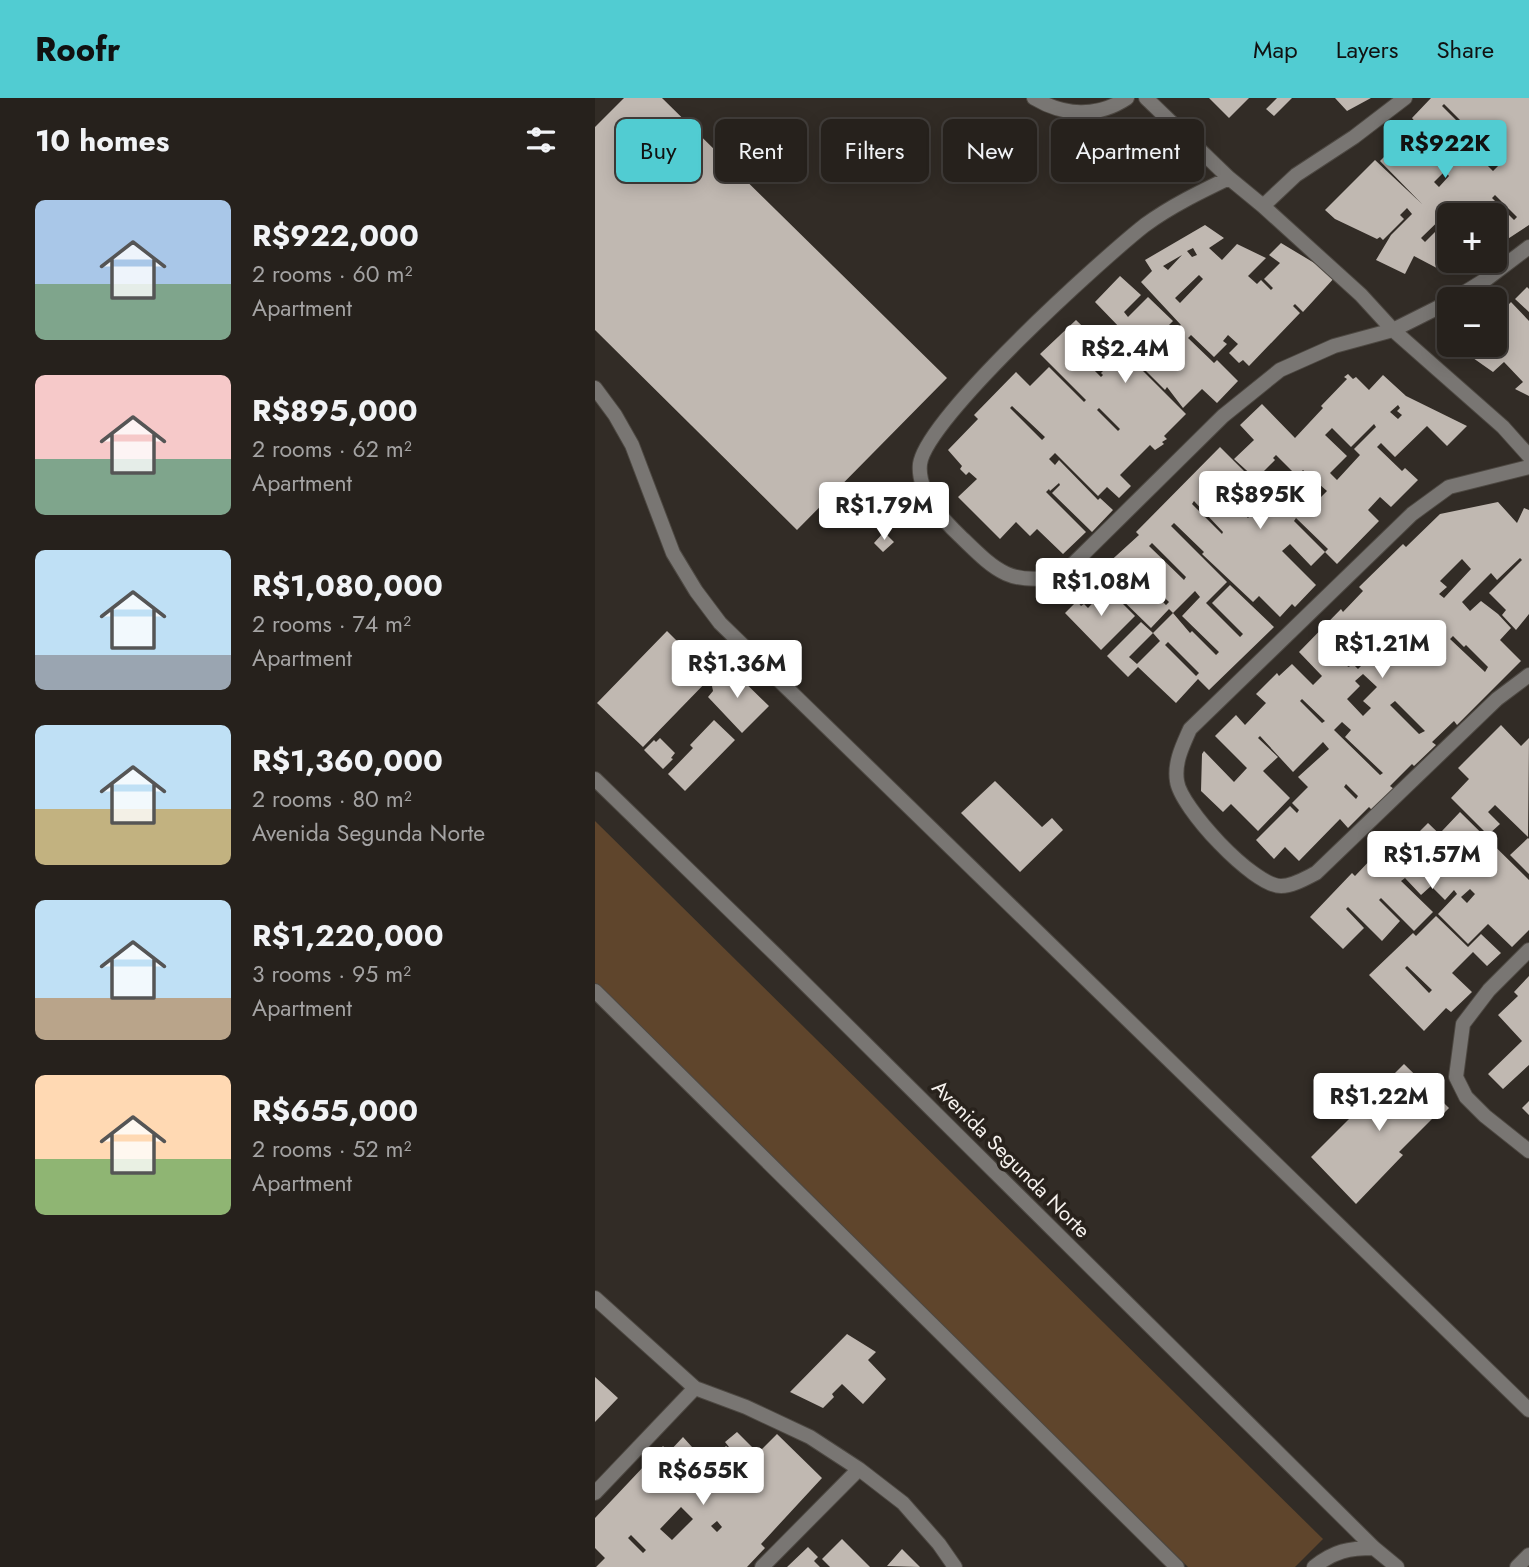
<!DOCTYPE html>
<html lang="en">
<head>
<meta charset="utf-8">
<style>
  body { margin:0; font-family:Jost,sans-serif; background:#322e29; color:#f1f3f6; height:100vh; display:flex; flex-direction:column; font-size:26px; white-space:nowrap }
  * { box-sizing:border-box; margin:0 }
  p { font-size:23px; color:#a4a3a3 }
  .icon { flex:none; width:38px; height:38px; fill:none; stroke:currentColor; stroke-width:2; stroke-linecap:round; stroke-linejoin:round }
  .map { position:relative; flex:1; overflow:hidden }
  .drawer { display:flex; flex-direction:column; background:#26211c; width:595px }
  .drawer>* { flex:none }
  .top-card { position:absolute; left:21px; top:21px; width:665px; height:63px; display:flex; gap:14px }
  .fabs { position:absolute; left:842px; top:105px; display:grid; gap:14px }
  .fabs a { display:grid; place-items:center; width:70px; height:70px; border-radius:10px; background:#26211c; box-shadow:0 4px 18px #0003,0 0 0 2px #423e3b; font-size:35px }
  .price { position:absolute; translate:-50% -60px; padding:0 16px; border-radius:7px; background:#fff; color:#222; font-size:23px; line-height:46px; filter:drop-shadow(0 2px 4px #0008) }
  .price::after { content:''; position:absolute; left:50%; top:42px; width:21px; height:16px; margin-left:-10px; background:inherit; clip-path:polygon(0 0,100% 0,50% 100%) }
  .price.active { background:#51ccd2; color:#111 }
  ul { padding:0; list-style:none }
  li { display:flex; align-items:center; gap:21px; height:175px; padding:0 35px }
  li span { display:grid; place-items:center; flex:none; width:196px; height:140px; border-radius:10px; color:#555 }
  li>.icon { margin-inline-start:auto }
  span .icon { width:84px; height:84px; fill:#fffc; stroke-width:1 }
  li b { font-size:30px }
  h2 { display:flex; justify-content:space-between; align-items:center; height:84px; padding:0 35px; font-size:30px }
  .tag { padding:0 24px; border-radius:10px; background:#26211c; box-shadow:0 4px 18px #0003,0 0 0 2px #423e3b; font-size:24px; line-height:63px }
  .tag.active { background:#51ccd2; color:#111 }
  header { display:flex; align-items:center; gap:42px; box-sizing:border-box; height:98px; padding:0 35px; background:#51ccd2; color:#111 }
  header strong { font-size:33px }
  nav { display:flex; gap:38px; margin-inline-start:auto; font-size:24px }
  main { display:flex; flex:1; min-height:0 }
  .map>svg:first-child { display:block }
</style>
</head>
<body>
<header>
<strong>Roofr</strong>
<nav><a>Map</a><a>Layers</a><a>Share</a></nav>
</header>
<main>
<section class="drawer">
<h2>10 homes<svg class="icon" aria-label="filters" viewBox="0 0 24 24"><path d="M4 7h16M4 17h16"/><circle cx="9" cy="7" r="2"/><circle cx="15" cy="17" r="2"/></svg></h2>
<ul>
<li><span style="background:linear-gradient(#a9c7e8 60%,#7fa58c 0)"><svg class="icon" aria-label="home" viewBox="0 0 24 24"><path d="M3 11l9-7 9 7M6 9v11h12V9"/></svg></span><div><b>R$922,000</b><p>2 rooms · 60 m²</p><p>Apartment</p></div></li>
<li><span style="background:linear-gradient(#f6c9c9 60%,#7fa58c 0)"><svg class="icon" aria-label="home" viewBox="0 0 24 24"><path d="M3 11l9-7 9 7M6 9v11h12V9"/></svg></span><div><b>R$895,000</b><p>2 rooms · 62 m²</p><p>Apartment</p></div></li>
<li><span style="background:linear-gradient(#bfe0f5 75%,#9aa5b1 0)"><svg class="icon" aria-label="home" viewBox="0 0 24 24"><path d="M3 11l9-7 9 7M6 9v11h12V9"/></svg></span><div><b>R$1,080,000</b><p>2 rooms · 74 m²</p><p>Apartment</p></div></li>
<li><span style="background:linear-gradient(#bfe0f5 60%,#c2b280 0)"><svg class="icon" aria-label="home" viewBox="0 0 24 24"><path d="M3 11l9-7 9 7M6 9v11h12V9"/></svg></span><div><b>R$1,360,000</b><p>2 rooms · 80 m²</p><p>Avenida Segunda Norte</p></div></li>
<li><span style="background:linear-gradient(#bfe0f5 70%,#b9a48a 0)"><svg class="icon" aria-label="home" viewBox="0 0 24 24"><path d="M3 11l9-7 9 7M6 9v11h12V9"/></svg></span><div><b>R$1,220,000</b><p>3 rooms · 95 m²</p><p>Apartment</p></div></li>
<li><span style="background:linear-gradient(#ffd9b3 60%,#8fb573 0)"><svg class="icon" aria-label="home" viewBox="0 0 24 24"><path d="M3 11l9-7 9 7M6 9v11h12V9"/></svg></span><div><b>R$655,000</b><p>2 rooms · 52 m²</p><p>Apartment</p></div></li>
</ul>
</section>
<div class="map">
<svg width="934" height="1469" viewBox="0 0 934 1469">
  <rect width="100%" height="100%" fill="#322c26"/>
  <path fill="#5f452c" d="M0,723L728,1441L700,1469H593L0,885Z"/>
  <path fill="#c0b8b1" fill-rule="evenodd" d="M29,0H67L352,280L202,432L0,232V29Z
    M614,0H654L634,20Z
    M682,0H697L679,18L671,11Z
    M740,0H776L752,13Z
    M836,0H934V127L902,148L900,145V117H857L866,109L862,105L826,140L830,144L854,120V163H878L855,177L819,158L810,176L781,162L796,137L817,116L812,110L805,117L809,121L788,142L785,139L782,141L740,121L730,112L780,62L827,106L785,63L822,26L817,20ZM849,6L881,38L879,40L847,8ZM895,56L905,66L898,73L888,63ZM850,73L854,78L844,89L839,84ZM900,97L922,119L919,122L897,100Z
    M610,127L629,140L614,150L627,162L642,146L671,160L653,178L662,186L666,182L676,192L678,190L669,181L685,165L674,157L686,145L741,178L708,214L700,206L698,208L705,215L654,268L648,262L644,265L634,255L643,246L633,237L628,243L632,246L619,259L596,237L593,240L619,265L622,262L643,283L622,305L607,291L588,310L572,289L570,292L546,268L544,269L591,316L569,338L572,341L567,344L569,346L560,352L555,347L525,377L536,388L524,400L512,389L503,398L460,355L454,361L460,367L464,362L503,402L505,400L518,412L497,434L457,395L465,387L464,385L455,393L454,391L451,394L491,434L468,456L442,431L435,438L421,424L405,441L363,399L382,381L374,374L371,377L365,371L367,368L353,352L383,321L379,317L421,274L435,288L454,269L489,304L491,302L445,256L481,222L514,254L499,268L496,265L494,267L506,279L508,277L506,275L528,253L517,242L527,232L500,204L525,178L546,197L529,214L533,219L553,199L578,223L574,227L580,233L586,227L546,184L557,173L550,162ZM598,150L602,157L597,159L592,153ZM587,157L573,172L568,168ZM604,177L608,181L585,205L580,200ZM417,308L450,339L447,342L415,310ZM504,310L525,331L523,333L502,312Z
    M932,189L934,191V214L920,201Z
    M916,204L934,223V298L920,291L928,284L909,264L898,274L868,253L874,247H900V221Z
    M753,276L758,281L761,279L774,292L788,277L811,298L872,328L852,348L832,328L800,359L786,345L782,349L807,373L810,370L823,382L796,409L785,399L773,412L784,423L742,466L730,454L733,451L701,420L699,423L730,454L716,468L695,446L687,453L721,487L700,509L697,506L685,519L664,498L658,504L607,456L609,454L579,425L576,428L632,484L611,505L645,539L648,536L617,505L635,487L679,529L614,592L603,581L581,605L543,569L533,579L512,558L546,524L558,535L578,515L595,535L597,533L621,557L624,554L587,518L605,499L600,493L578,515L574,511L556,530L514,489L512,490L499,478L544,437L541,434L625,349L666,390L647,409L620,382L617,385L653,420L674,398L685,408L705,387L722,403L732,393L708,372L702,378L681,357L678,360L680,362L661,381L639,361L659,342L645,327L667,306L700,340L728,310L726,308L752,281L749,279ZM803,307L805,310L802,313L807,317L803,321L795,314ZM779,326L781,329L759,351L765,357L742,382L735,375L752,358L730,337L737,330L756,349ZM599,403L628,434L627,436L597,406ZM557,445L591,479L589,482L554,448ZM536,467L574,504L571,507L533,470ZM558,535L565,543L542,566L534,559ZM573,544L604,575L601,578L570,547Z
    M903,404L922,425L929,410L934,412V516L921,532L907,517L911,512L894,495L927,462L925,460L902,482L896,475L867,504L875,513L886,503L903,516L916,530L905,542L926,563L862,627L859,623L837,644L841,647L819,668L817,666L795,688L799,691L777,712L774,709L753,730L745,721L704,763L690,749L679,761L661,742L695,708L702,715L704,712L697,705L713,689L703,679L734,651L728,644L698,674L665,638L663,640L683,659L668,673L695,700L663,733L636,706L628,714L606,693L607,656L609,653L639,684L652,670L620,638L641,617L650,627L671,605L661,596L682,575L684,578L697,566L718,587L727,578L704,554L746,511L748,514L768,493L764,489L808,446L811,449L845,416ZM867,461L876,471L849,500L844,496L852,489L845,483ZM858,538L869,549L871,547L893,569L890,574L855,541ZM781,546L784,550L763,571L757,565L754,569L752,568L756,564L746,555L750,551L763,565ZM824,547L831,554L828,558L821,550ZM768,576L782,589L768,603L776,610L768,618L752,601L765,588L760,583ZM707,601L730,623L727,625L705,603ZM800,603L830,633L824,636L795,607ZM747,624L756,632L750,639L788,675L785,677L739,632ZM751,686L763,698L761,701L749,689Z
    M289,434L299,444L288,454L279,445Z
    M512,490L540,518L506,552L470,515L482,503L486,508L489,506L493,510Z
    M72,533L117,578L48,649L2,605Z
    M135,570L174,608L147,635L113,599L118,593L117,588Z
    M119,622L140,642L90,693L73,676L98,650L95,647Z
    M906,627L926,648L934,640L933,739L900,707L893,714L905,726L893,737L856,700L874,681L863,670Z
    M65,640L80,655L76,660L78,661L68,671L49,652L59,642L61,644Z
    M400,683L447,729L457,720L468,732L425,774L366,715Z
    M865,714L934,782V832L917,849L893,826L873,846L843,816L862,796L859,792L850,802L836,788L826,797L810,780L806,783L838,814L819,833L786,800L784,802L805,823L787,843L753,809L751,811L769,830L748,851L715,819L757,775L760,778L801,735L841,775L862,754L874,765L877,763L847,733ZM875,791L880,796L872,805L866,799Z
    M833,725L861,752L842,771L814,744Z
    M933,740L934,741V776L915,757Z
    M841,818L873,849L886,836L906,855L892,868L878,854L857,875L877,894L856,914L851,910L829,933L774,877L818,835L821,838ZM812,868L837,892L834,895L810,870Z
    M934,878V967L908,991L893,976L927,943L903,917L923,898L919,894Z
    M809,966L854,1010L845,1019L842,1016L804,1054L808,1057L761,1106L716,1059Z
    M934,1003V1017L927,1010Z
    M252,1236L281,1254L273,1262L291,1281L268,1306L247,1286L237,1296L239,1299L228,1310L195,1294Z
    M0,1279L23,1300L0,1324Z
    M142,1334L163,1355L182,1336L227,1380L166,1446L170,1450L152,1469H1L10,1460L0,1450V1420L68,1348L74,1354L88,1339L97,1349L92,1353L105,1366L114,1356L119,1360L131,1348L138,1354L130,1344ZM91,1371L111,1390L108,1393L88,1373ZM141,1378L145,1381L138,1388L134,1385ZM86,1409L98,1421L77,1442L65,1431ZM122,1423L127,1429L122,1434L116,1428ZM36,1437L51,1452L48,1455L33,1440Z
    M247,1441L275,1469H235L227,1461Z
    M213,1449L223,1459L219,1463L225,1469H192Z
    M307,1451L325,1469L292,1468Z"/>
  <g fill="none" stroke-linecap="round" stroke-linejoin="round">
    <g stroke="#4d4842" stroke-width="16">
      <path id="minor" d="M439,0C469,18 502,20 532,0
        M551,0L634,80
        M810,0L759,39L701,77L668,108L634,80C605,94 576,108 550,127C508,160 331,320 325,366C322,393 347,421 365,438C401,473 414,488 466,478L628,318L685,272L739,248L798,232L854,204
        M668,108L766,197L798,232L908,329L934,358
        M859,201L893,180L934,149
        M0,290L20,317L37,347L78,455L101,493L125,525L934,1312
        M934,369L854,389L817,416L595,631C588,647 579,664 582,683C585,709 658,788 686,788C698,788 711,780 721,775L902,601L934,577
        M934,852L894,892L868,926L861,979L871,999L890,1018L934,1053
        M0,1200L100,1290L151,1309L215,1339L264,1371L308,1405L344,1446L360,1469
        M0,1395L100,1290
        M167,1469L264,1371
        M922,1469L934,1457"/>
    </g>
    <g stroke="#4d4842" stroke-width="16">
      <path id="tertiary" d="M0,681L183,859L779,1450L802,1469
        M0,893L582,1469
        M719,1469C739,1453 754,1450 779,1450"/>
    </g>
    <use href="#minor" stroke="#797673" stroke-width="14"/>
    <use href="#tertiary" stroke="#797673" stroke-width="14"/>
  </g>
  <g text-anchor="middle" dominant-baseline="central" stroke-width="7" stroke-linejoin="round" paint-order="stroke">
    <g font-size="21" fill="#f5f1ed" stroke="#28221c">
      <text transform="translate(416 1061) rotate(45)">Avenida Segunda Norte</text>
    </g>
  </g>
</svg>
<div class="fabs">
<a>+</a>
<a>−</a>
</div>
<b class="price active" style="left:850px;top:82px">R$922K</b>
<b class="price" style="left:530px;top:287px">R$2.4M</b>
<b class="price" style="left:665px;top:433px">R$895K</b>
<b class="price" style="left:289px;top:444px">R$1.79M</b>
<b class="price" style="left:506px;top:520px">R$1.08M</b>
<b class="price" style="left:787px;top:582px">R$1.21M</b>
<b class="price" style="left:142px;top:602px">R$1.36M</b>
<b class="price" style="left:837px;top:793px">R$1.57M</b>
<b class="price" style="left:784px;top:1035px">R$1.22M</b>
<b class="price" style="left:108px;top:1409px">R$655K</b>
<div class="top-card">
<a class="tag active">Buy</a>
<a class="tag">Rent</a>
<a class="tag">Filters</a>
<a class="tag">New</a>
<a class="tag">Apartment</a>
</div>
</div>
</main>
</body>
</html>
